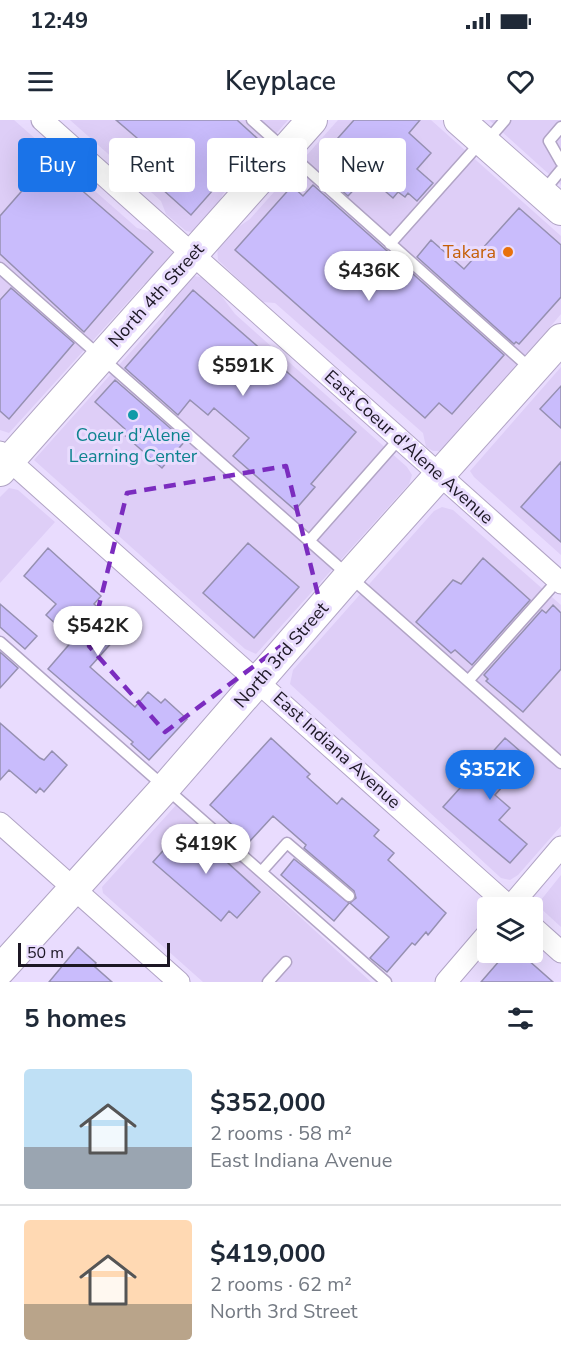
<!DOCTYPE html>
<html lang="en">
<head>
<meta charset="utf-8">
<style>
  body { margin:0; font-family:"Nunito Sans",sans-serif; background:#f6f6f7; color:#1f2937; height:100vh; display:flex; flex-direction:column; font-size:22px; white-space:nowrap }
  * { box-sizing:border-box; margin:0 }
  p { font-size:20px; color:#747a83 }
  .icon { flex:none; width:33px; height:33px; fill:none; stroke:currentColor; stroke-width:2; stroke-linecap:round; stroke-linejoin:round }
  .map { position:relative; height:862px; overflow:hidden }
  .drawer { display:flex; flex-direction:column; background:#fff; flex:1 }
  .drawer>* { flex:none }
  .banner { position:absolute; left:18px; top:18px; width:525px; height:54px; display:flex; gap:12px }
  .controls { position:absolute; left:477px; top:777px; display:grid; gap:12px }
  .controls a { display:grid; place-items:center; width:66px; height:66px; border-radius:6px; background:#fff; box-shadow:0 6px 24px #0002; font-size:30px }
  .scale { position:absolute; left:18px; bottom:15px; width:152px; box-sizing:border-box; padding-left:6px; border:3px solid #1c1724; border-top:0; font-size:16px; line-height:21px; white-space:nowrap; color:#1c1724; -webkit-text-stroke:4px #e9dcfe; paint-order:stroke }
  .price { position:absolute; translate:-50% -51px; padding:0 14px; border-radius:21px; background:#fff; color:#222; font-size:20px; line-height:39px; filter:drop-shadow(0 2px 3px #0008) }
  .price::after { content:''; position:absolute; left:50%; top:36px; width:18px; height:14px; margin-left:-9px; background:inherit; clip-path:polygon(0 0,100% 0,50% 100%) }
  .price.on { background:#1a73e8; color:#fff }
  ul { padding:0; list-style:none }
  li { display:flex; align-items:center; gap:18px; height:150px; padding:0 24px }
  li+li { border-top:2px solid #e0e1e3 }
  li span { display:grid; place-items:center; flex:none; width:168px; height:120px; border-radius:6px; color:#555 }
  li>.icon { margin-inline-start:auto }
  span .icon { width:72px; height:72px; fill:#fffc; stroke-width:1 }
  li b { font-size:26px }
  h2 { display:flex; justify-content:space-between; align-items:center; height:72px; padding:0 24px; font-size:26px }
  .chip { padding:0 21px; border-radius:6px; background:#fff; box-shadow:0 6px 24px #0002; font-size:21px; line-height:54px }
  .chip.on { background:#1a73e8; color:#fff }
  .status { display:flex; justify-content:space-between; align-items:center; height:42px; padding:0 30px; background:#fff; direction:ltr }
  .status svg { height:16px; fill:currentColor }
  header { display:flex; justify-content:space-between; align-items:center; height:78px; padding:0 24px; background:#fff; font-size:27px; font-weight:600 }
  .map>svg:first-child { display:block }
</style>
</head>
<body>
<div class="status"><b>12:49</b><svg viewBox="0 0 49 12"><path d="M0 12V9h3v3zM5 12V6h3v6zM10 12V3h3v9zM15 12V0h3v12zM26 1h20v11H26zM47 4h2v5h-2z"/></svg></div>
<header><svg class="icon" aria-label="menu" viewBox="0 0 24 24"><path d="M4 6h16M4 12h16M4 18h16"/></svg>Keyplace<svg class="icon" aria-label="heart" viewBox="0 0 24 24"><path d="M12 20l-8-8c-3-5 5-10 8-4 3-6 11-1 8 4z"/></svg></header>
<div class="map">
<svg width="561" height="862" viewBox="0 0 561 862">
  <rect width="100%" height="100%" fill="#e9dcfe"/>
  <path fill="#decef7" d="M0,0H14L137,108L156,113L173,133L171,142L151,163L144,164L9,313L0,310Z
    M70,0H288L223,74L214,93L197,111L192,112L186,111L166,94L161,81Z
    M338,0H431L561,116V194L482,288L476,289L453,317V323L446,331H433L426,327L423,313L275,183L262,182L218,140L217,126L225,116L250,99Z
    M489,0H561V65Z
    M194,156L201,157L217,170L235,194L407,347L412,355L409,364L256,534L245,529L34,340L163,196L174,173L187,158Z
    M561,247V435L474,357L470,351Z
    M9,368L18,370L55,402L0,463V377Z
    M442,387L453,390L561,485V706L518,755L510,760L501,758L290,564L293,550L434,391Z
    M177,684L371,862H203L103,773L102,767Z
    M561,755V807L537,785Z"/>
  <path fill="#c9bcfc" stroke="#9690b1" stroke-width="1.5" d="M116,0H237L258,19L191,95L123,34L137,18Z
    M354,0H420L409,13L431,33L417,49L433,63L417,81L408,73L405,77L398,72L393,78L378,65L373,71L362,61L348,76L323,54L331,44L322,36Z
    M48,41L153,132L84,212L0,134V96Z
    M313,65L504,235L452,294L439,283L425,298L235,130L292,66L303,76Z
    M519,88L561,125V177L519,224L516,222L514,224L417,137L431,120L464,149Z
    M11,168L74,223L9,299L0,291V180Z
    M193,170L356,312L311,364L315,367L295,390L233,336L249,318L214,288L208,295L190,280L178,295L125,248Z
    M115,260L185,321L162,348L122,313L125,309L95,282Z
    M561,266V308L540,289Z
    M561,342V422L521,387Z
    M248,423L299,467L254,518L203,473Z
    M48,428L101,476L94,484L123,510L90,547L135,587L148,572L161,583L165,579L187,599L149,640L131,624L133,622L48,549L73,520L46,495L56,484L24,456Z
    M483,438L530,480L472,545L455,530L451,533L416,502L453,460L461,464Z
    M0,484L37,516L25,529L0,507Z
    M553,485L561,493V549L523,592L486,561L488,559L484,555L542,490L546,493Z
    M0,532L18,548L0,568Z
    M0,603L40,638L44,640L52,631L67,645L44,672L40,668L36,673L9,650L0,660Z
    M271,618L310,654L307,657L337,684L342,678L379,710L374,716L394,733L388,740L446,793L428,815L426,812L415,825L412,823L387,852L370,838L389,817L350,783L356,778L354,771L304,728L306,725L273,696L250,721L210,685Z
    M505,618L528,638L495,675L510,688L499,700L527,724L510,743L443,687Z
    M186,705L260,772L237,798L229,791L221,801L153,742Z
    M294,739L349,783L334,801L281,755Z
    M78,827L96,843L94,846L112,862H49Z
    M507,832H519L553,862H481Z"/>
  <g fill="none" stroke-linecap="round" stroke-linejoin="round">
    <g stroke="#b1a4c5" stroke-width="13">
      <path id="lane" d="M252,0L531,249
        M561,7L549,21L561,42
        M486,22L505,0
        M542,73L561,50
        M390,124L480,23
        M0,148L561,643
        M310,420L399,319
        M0,522L386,862
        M468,561L558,460
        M261,752L287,723L349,776
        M268,862L286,842"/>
    </g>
    <g stroke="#b1a4c5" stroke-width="23">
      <path id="street" d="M42,0L561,463
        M0,332L511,788
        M0,703L179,862
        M509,788L561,727
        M532,806L561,832
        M446,862L488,813"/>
    </g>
    <g stroke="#b1a4c5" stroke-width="32">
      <path id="secondary" d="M459,0L561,90
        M0,351L312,0
        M0,850L165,668L350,455L561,219"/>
    </g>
    <use href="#lane" stroke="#fff" stroke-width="10"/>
    <use href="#street" stroke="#fff" stroke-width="21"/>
    <use href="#secondary" stroke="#fff" stroke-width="30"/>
  </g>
  <path fill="none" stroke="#7b2cbf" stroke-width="4.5" stroke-dasharray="12 8" stroke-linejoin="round" d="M286,346L323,495L165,612L89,526L127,373Z"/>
  <circle fill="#e8710a" stroke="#e9dcfe" stroke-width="2" cx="508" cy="132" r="6"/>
  <circle fill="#0f9aa8" stroke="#e9dcfe" stroke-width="2" cx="133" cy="295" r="6"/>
  <g text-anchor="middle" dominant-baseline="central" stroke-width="6" stroke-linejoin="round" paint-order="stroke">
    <g font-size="18" fill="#c56008" stroke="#e9dcfe" text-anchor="end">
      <text x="496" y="132">Takara</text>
    </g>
    <g font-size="18" fill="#1c1724" stroke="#e9dcfe">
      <text transform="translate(156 175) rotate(-48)">North 4th Street</text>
      <text transform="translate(409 327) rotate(42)">East Coeur d'Alene Avenue</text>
      <text transform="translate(281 535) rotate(-49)">North 3rd Street</text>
      <text transform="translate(337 630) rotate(42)">East Indiana Avenue</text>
    </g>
    <g font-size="18" fill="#0d838f" stroke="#e9dcfe">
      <text x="133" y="315">Coeur d'Alene<tspan x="133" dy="21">Learning Center</tspan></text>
    </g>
  </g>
</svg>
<div class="controls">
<a><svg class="icon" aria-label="layers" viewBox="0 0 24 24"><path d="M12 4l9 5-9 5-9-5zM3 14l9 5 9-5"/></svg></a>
</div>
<div class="scale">50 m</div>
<b class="price" style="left:369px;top:182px">$436K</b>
<b class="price" style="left:243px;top:277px">$591K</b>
<b class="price" style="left:98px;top:537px">$542K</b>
<b class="price on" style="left:490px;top:681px">$352K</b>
<b class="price" style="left:206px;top:755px">$419K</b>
<div class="banner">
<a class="chip on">Buy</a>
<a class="chip">Rent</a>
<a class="chip">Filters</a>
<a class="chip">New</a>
</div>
</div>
<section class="drawer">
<h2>5 homes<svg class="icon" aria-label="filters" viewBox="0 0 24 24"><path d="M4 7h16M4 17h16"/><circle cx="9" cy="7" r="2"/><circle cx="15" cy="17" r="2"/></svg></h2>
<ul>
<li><span style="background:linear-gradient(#bfe0f5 65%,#9aa5b1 0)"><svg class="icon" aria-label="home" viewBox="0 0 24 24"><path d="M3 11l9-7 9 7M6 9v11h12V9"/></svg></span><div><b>$352,000</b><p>2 rooms · 58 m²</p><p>East Indiana Avenue</p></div></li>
<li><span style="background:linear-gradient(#ffd9b3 70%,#b9a48a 0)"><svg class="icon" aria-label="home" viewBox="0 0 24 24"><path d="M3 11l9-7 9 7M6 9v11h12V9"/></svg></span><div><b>$419,000</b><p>2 rooms · 62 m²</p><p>North 3rd Street</p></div></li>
</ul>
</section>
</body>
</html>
